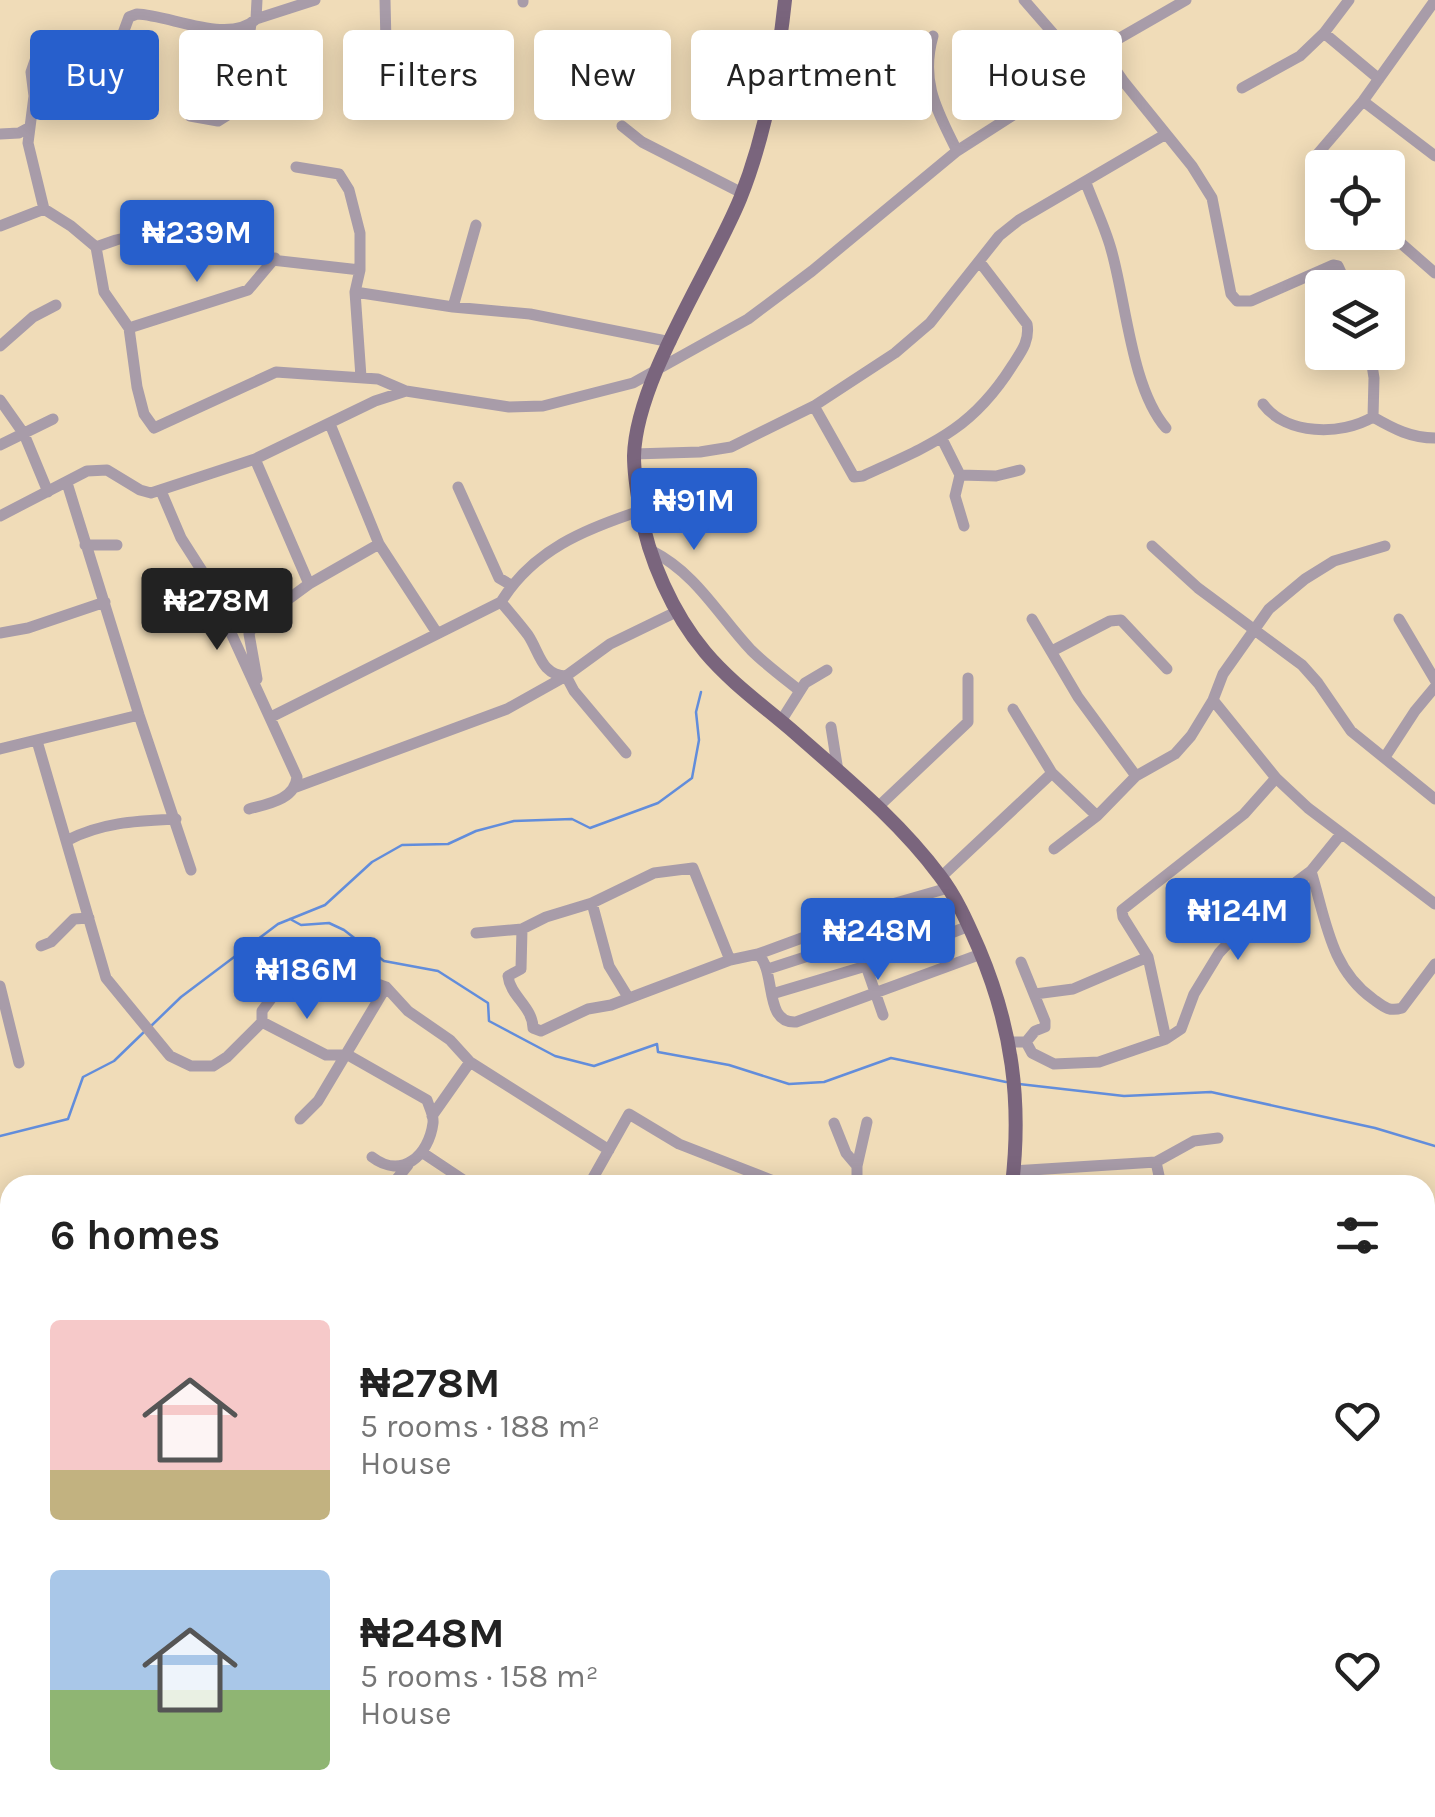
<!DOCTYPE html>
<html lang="en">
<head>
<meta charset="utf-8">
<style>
  body { margin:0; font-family:Karla,sans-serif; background:#f2f2f2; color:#222; height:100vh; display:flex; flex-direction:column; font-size:38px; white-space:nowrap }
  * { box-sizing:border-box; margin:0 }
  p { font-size:32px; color:#767676 }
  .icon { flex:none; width:55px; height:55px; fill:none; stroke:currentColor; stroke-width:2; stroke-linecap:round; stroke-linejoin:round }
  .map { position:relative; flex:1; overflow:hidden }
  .sheet { position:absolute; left:0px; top:1175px; width:1435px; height:642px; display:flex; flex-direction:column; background:#fff; border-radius:30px 30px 0 0; box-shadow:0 5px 25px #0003 }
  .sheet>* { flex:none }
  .top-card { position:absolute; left:30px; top:30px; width:1375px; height:90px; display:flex; gap:20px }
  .fabs { position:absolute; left:1305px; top:150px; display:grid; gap:20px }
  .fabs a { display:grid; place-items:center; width:100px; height:100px; border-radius:10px; background:#fff; box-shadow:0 5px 25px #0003; font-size:50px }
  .price { position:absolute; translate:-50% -85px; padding:0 22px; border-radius:10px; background:#275fcc; color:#fff; font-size:32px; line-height:65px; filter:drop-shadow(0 2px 5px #0008) }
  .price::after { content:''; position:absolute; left:50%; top:60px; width:30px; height:22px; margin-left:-15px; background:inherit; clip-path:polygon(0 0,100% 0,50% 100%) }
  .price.on { background:#222; color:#fff }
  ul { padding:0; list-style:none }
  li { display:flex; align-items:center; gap:30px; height:250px; padding:0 50px }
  li span { display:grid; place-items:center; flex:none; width:280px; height:200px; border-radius:10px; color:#555 }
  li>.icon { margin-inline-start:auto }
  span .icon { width:120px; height:120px; fill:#fffc; stroke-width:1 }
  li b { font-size:42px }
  h2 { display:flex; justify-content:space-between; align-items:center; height:120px; padding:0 50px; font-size:42px }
  .chip { padding:0 35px; border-radius:10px; background:#fff; box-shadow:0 5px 25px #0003; font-size:35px; line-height:90px }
  .chip.on { background:#275fcc; color:#fff }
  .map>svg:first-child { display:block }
</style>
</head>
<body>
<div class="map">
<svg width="1435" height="1817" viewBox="0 0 1435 1817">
  <rect width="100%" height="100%" fill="#f0dcb8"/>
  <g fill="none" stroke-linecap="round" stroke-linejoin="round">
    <path stroke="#628ddb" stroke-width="2.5" d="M290,919L301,925L329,923L344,930L384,961L438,971L488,1003L489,1021L555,1056L594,1066L657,1044L658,1052L729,1065L789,1084L824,1082L891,1058L1006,1082
      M150,1027L181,997L278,924L325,905L372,862L402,845L448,844L476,831L514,821L572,819L590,828L658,803L692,778L699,740L696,712L701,692
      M1019,1084L1124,1096L1211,1092L1375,1128L1435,1146
      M0,1136L68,1119L83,1077L114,1061L144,1032"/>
    <path stroke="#a89ca9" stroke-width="11" d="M385,0L386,43L395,74
      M523,0V2
      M1024,0L1078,62
      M256,19L257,0
      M1324,33L1379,79
      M933,36C920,82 937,110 957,151
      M1102,50L1124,82L1192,166L1212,198L1231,294L1237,301H1251L1333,265L1338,266L1348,288
      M108,53L112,58L111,103
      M1242,88L1300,56L1324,33L1349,0
      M1363,101L1435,156
      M190,116L218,121L237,109L251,24
      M622,126L642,142L742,193
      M0,134L19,133L30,127
      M296,167L339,174L349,190L360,233V270L355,292L361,377
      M1322,174L1316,168L1315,157L1363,101L1433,3
      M1086,183C1094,205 1105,227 1111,249C1126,300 1131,388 1166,428
      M44,209L28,143L34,96L31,72L39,49L47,43L93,54L108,53L122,36L129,17L137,14C170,15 229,45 256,19L315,0
      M210,218L116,240L96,247L104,292L129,328L137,387L144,414L154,428L276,372L378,379L406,391
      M0,226L44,209L71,226L96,247
      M1388,232L1435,273
      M245,257L360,270
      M355,292L453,307L530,314L671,342
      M453,307L476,225
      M129,328L248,290L275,258
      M0,346L33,317L56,305
      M1370,352L1374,378L1373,417
      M0,400L24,434L48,492
      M1263,404C1286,435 1341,436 1373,417
      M814,406L854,477L863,476C930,445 971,431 1012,366C1021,352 1030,341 1027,324L979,261
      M1373,417C1394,429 1411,438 1435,438
      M330,424L379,544L437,633
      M942,439L960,475L955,496L964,526
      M0,445L53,419
      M634,454L700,452L731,447L814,406L895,353L930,323L999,236L1019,220L1166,134
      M255,459L309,584
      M960,475L996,476L1020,470
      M67,483L139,715L191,870
      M458,487L499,578L511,585
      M161,491L181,538L204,574L297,777C295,800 267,804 249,809
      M0,516L87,471L107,470L140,490L151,493L255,459L375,401L406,391L509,407L543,406L633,383L748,319L812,271L957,151L1049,92L1078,62L1186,0
      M85,545H117
      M1152,546L1198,588L1302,665L1318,683L1351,731L1435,799
      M652,551C697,574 718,615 751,650C766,665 784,678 800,691
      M501,602C510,613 520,624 528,635C540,653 541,675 566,676L574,691L626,753
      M1032,619L1078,697L1136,776
      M1399,619L1435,680
      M0,633L28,628L105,602
      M1052,651L1110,621L1121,620L1167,669
      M257,679L249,634L253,625L309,584L379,544
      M1213,700L1276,778L1308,808L1435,904
      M271,717L501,602C533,550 585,529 640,511
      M781,721L805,683L827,670
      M831,727L838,771
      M37,741L106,978L170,1056L191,1066H213L227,1057L262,1022V1011L299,961L305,959L386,987L408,1011L450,1040L470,1062L609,1150
      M0,749L139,715
      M1385,757L1415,711L1435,687
      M1052,773L1097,816
      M296,787L507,709L566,676L610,644L678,611
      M878,807L968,722V678
      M68,840C103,822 137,821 176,819
      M1054,849L1097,816L1136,776L1175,754L1191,736L1213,700L1223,674L1269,609L1305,579L1334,561L1385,546
      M1311,871C1326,920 1330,968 1373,999C1384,1007 1389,1012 1402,1008L1435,964
      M941,877L1052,773L1013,709
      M592,903L609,966L628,997
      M476,933L522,929
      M857,940L883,1015
      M41,946L51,942L74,919L89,918
      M758,954C777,972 763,1024 796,1022L981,954
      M730,960L693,868L654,873L592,903L546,917L522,929L521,969L508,976C510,996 533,1007 533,1028L541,1031L588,1009L611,1005L730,960L758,954L810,935L833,921L948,888
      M1021,962L1045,1021V1027L1035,1031L1026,1042
      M768,969L932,916L958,904
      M0,986L19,1063
      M772,994L866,966L969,926
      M1035,994L1073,989L1148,957
      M262,1022L326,1055H348L427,1100C429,1107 434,1115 433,1123C429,1155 402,1180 372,1157
      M1166,1039L1148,957L1123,917L1122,910L1244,814L1276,778
      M1010,1042H1026L1032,1053L1054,1064L1099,1062L1166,1039L1181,1029L1194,994L1219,953L1259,910L1311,871L1341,834
      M432,1116L470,1062
      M300,1119L318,1101L386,987
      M834,1123L846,1153L857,1166
      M423,1153L471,1185
      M1156,1162L1161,1185
      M1014,1171L1156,1162L1194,1141L1218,1138
      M392,1185L408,1165
      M589,1185L629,1114L679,1144L784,1185
      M857,1185V1166L867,1122
      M0,1310L10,1309
      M1425,1343L1435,1341
      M0,1418L10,1417
      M0,1580L10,1578
      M1425,1586L1435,1584
      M1425,1682L1435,1680
      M95,1808L98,1817
      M309,1808L328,1817
      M613,1808L622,1817
      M819,1808L837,1817
      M180,1817L185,1808
      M292,1817L296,1808
      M593,1817L604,1808
      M1251,1817V1808
      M1318,1817C1332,1805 1345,1812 1360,1817"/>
    <path stroke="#7a657d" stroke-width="14" d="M785,0C778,66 765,136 740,199C710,272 636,380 634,456C634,473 637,492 640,509C648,558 673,614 705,652C731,683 765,707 795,733C846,778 899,821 940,876C957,898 968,924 979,949C1012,1027 1022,1101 1012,1185
      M1091,1817V1808"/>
  </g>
</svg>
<div class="fabs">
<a><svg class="icon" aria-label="locate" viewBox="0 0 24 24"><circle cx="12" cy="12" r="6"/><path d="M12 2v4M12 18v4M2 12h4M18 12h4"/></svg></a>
<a><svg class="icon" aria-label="layers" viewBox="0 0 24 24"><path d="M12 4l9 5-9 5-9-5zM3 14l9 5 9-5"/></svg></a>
</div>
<b class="price" style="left:197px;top:285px">₦239M</b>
<b class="price" style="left:694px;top:553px">₦91M</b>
<b class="price on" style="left:217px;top:653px">₦278M</b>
<b class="price" style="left:1238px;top:963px">₦124M</b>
<b class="price" style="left:878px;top:983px">₦248M</b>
<b class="price" style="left:307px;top:1022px">₦186M</b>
<div class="top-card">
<a class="chip on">Buy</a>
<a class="chip">Rent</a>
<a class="chip">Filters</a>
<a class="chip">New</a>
<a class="chip">Apartment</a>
<a class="chip">House</a>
</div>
<section class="sheet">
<h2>6 homes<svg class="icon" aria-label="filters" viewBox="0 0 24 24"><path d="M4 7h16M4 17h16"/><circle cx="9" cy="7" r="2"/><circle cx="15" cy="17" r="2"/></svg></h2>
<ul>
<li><span style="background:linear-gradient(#f6c9c9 75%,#c2b280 0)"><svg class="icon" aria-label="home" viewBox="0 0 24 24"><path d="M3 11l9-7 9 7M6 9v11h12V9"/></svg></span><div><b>₦278M</b><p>5 rooms · 188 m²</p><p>House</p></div><svg class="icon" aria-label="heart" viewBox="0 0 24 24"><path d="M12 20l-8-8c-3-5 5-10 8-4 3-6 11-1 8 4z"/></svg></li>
<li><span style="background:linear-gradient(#a9c7e8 60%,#8fb573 0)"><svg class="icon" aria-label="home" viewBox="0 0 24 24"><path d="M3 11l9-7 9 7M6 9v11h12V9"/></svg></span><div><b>₦248M</b><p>5 rooms · 158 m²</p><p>House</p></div><svg class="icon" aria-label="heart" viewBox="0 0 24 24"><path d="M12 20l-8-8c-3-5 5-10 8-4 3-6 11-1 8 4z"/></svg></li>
</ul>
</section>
</div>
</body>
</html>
